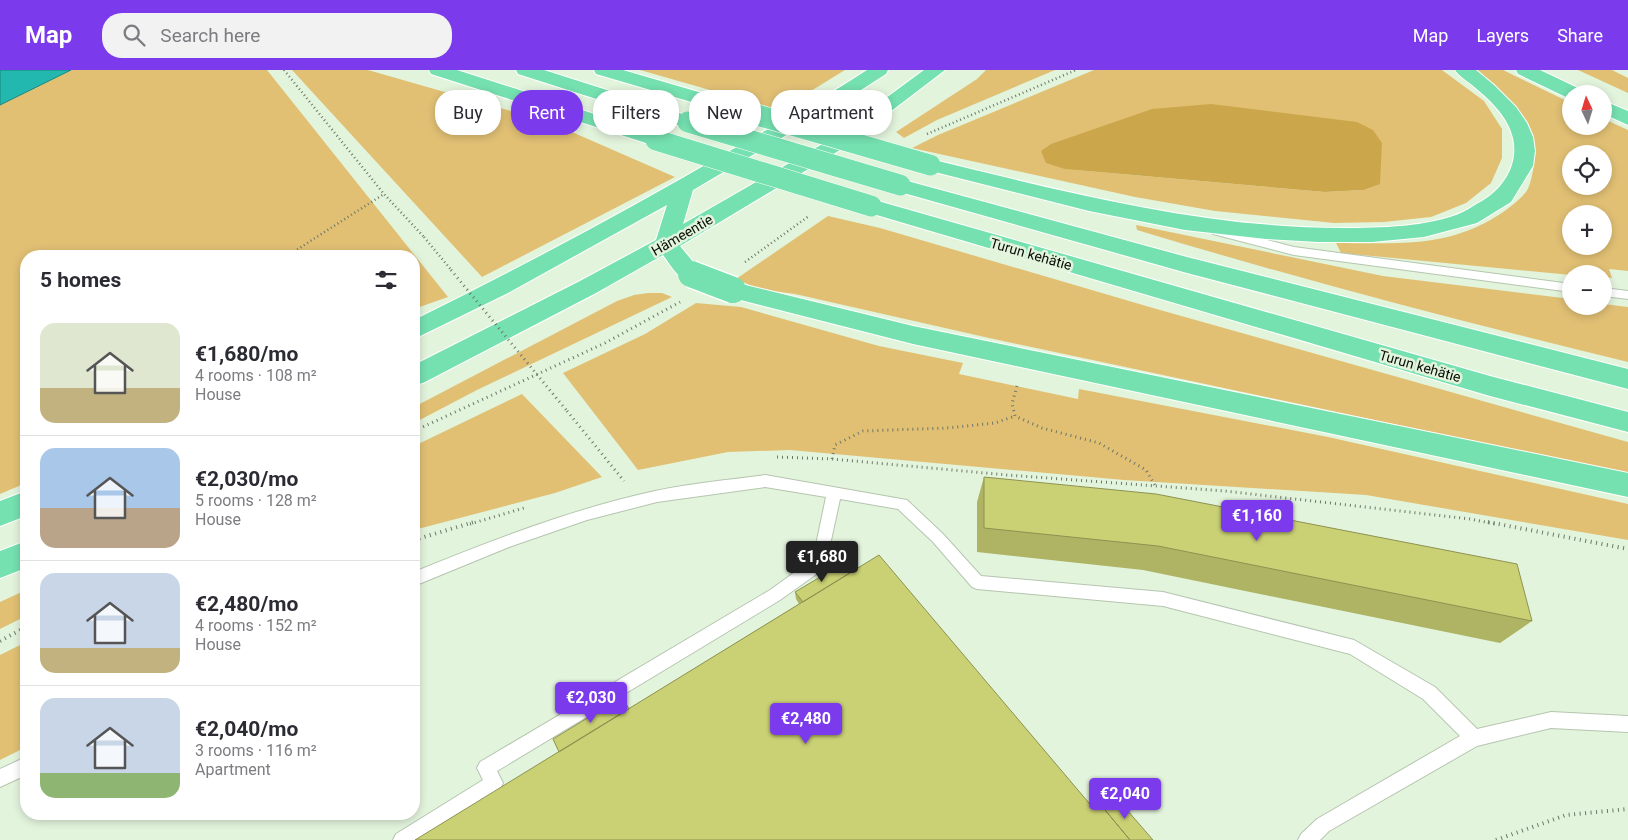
<!DOCTYPE html>
<html lang="en">
<head>
<meta charset="utf-8">
<style>
  body { margin:0; font-family:Roboto,sans-serif; background:#f2f2f3; color:#2b2b33; height:100vh; display:flex; flex-direction:column; font-size:19px; white-space:nowrap }
  * { box-sizing:border-box; margin:0 }
  p { font-size:16px; color:#7c7c81 }
  .icon { flex:none; width:28px; height:28px; fill:none; stroke:currentColor; stroke-width:2; stroke-linecap:round; stroke-linejoin:round }
  .map { position:relative; flex:1; overflow:hidden }
  .panel { position:absolute; left:20px; top:180px; width:400px; height:570px; display:flex; flex-direction:column; background:#fff; border-radius:20px; box-shadow:0 2px 8px #0003 }
  .panel>* { flex:none }
  .banner { position:absolute; left:435px; top:20px; width:475px; height:45px; display:flex; gap:10px }
  .needle { width:32px; rotate:356deg }
  .tools { position:absolute; left:1562px; top:15px; display:grid; gap:10px }
  .tools a { display:grid; place-items:center; width:50px; height:50px; border-radius:50%; background:#fff; box-shadow:0 2px 8px #0003; font-size:25px }
  .price { position:absolute; translate:-50% -42px; padding:0 11px; border-radius:5px; background:#7c3aed; color:#fff; font-size:16px; line-height:32px; filter:drop-shadow(0 1px 2px #0008) }
  .price::after { content:''; position:absolute; left:50%; top:30px; width:15px; height:11px; margin-left:-8px; background:inherit; clip-path:polygon(0 0,100% 0,50% 100%) }
  .price.active { background:#222; color:#fff }
  ul { padding:0; list-style:none }
  li { display:flex; align-items:center; gap:15px; height:125px; padding:0 20px }
  li+li { border-top:1px solid #e1e1e2 }
  li span { display:grid; place-items:center; flex:none; width:140px; height:100px; border-radius:15px; color:#555 }
  li>.icon { margin-inline-start:auto }
  span .icon { width:60px; height:60px; fill:#fffc; stroke-width:1 }
  li b { font-size:21px }
  h2 { display:flex; justify-content:space-between; align-items:center; height:60px; padding:0 20px; font-size:21px }
  .pill { padding:0 18px; border-radius:20px; background:#fff; box-shadow:0 2px 8px #0003; font-size:18px; line-height:45px }
  .pill.active { background:#7c3aed; color:#fff }
  header { display:flex; align-items:center; gap:30px; box-sizing:border-box; height:70px; padding:0 25px; background:#7c3aed; color:#fff }
  header strong { font-size:24px }
  nav { display:flex; gap:28px; margin-inline-start:auto; font-size:18px }
  .search { width:350px; height:45px; background:#f2f2f3; display:flex; align-items:center; gap:12px; box-sizing:border-box; padding:0 18px; border-radius:20px; color:#7c7c81; font-size:19px }
  .map>svg:first-child { display:block }
</style>
</head>
<body>
<header>
<strong>Map</strong>
<div class="search"><svg class="icon" aria-label="search" viewBox="0 0 24 24"><circle cx="10" cy="10" r="6"/><path d="M15 15l6 6"/></svg>Search here</div>
<nav><a>Map</a><a>Layers</a><a>Share</a></nav>
</header>
<div class="map">
<svg width="1628" height="770" viewBox="0 0 1628 770">
  <rect width="100%" height="100%" fill="#e3f4dd"/>
  <path fill="#e1c074" fill-rule="evenodd" d="M71,0H267L448,227L414,239V186H26V413L0,424V35Z
    M292,0H368L549,52L675,107L482,207Z
    M640,0H845L780,40Z
    M986,0H1055L937,50L904,68L896,62L977,9Z
    M1094,0H1442L1484,31L1502,59V88L1491,113L1466,133L1431,147L1384,152L1334,153L1215,141L1135,127L912,78L938,65ZM1065,99L1363,120L1325,122Z
    M1476,0H1503L1571,33V56H1604V49L1628,60V201L1609,199L1612,208L1604,207V204L1571,205L1341,183L1336,173C1375,173 1422,176 1458,164C1481,157 1510,141 1526,122C1529,118 1531,110 1532,105C1543,62 1508,24 1476,0ZM1571,84H1604V116H1571ZM1571,144H1604V176H1571Z
    M1578,0H1612L1628,8V23Z
    M828,146L880,158L1153,238L1628,372V404L989,268L795,224L759,219L736,209Z
    M1136,155L1383,206L1571,229V236H1604V234L1628,237V292C1463,252 1299,209 1137,160Z
    M648,223H662L672,227L477,320L414,353V337L617,231L634,225Z
    M696,233L741,237L879,276L963,293L959,304L1078,329L1079,319L1328,367L1628,434V470L1366,425L1124,410L790,380L728,382L638,400L563,303L645,264Z
    M522,324L602,407L555,423L414,460V376Z
    M26,520V546L0,559V532Z
    M26,572V677L0,690V585Z"/>
  <path fill="#cca64b" d="M1211,34L1357,52L1373,60L1382,73L1380,114L1363,120L1325,122L1065,99L1046,93L1041,81L1051,74L1152,39Z"/>
  <path fill="#22b8af" stroke="#1a857c" d="M0,0H71L0,35Z"/>
  <g fill="none" stroke-linecap="round" stroke-linejoin="round">
    <g stroke="#b5c5af" stroke-width="2">
      <path id="lane" d="M1217,157L1294,177L1571,214V222L1294,185L1213,164L1211,161L1213,158Z
        M1604,218L1628,221V229L1604,226Z
        M765,405L907,430L943,464L981,506L1163,522L1354,570L1435,617L1477,659L1551,642L1628,646V662L1551,658L1477,676L1329,761L1320,770H1298L1301,764L1317,749L1460,666L1423,629L1350,584L1163,536L977,519L972,517L933,472L898,439L840,429L825,498L780,530L497,701L503,713L500,719L419,770H393L396,764L483,710L477,698L480,692L770,520L813,489L826,427L765,417L657,432L587,450L509,477L414,516V502C493,470 572,439 655,421C691,413 729,410 765,405Z
        M26,687V705L0,717V699Z"/>
    </g>
    <g stroke="#fff" stroke-width="2">
      <path id="highway" d="M429,0H457L663,66L666,70L663,74L656,76L649,74L431,4Z
        M516,0H544L695,48L698,52L695,56L688,58L681,56L518,4Z
        M594,0H623L726,30L729,34L726,38L719,40L712,38L596,4Z
        M867,0H888L886,4L836,36L693,120L683,154L826,72L924,0H945L840,80L680,176L703,204L699,210C680,215 674,199 663,185L596,223L423,313L414,315V295L580,211L656,170L667,135L506,224L414,269V250C520,198 624,142 726,83C773,56 821,30 867,0Z
        M1455,0H1476L1494,15L1516,37L1527,53L1533,67L1535,81L1533,96L1511,132L1477,153L1424,167L1372,172H1318L1266,169L1185,160L1089,141L923,99L920,95L923,91L930,89C1066,122 1202,158 1343,158C1378,158 1431,157 1463,142C1469,139 1476,134 1482,131C1504,118 1519,94 1513,68C1508,46 1489,29 1472,15C1466,10 1459,6 1455,0Z
        M1516,0H1540L1582,20L1584,24H1571V29L1568,28L1518,4Z
        M1604,31L1628,41V55L1604,44Z
        M900,109L1187,187L1628,299V319L1187,203L893,120L889,115L893,110Z
        M871,129L1490,306L1628,342V362L1490,326L863,141L860,136L863,131Z
        M733,212L913,256L1628,403V427L913,274L725,226L721,220L725,214Z
        M26,421V446L0,456V431Z
        M26,471V498L0,508V481Z"/>
    </g>
    <path stroke="#6d7769" stroke-width="2.5" stroke-dasharray="1 3" stroke-linecap="butt" d="M284,0L384,124L424,167
      M927,64L1076,0
      M287,186L384,124
      M745,192L809,146"/>
    <path stroke="#6d7769" stroke-width="3" stroke-dasharray="1 4" stroke-linecap="butt" d="M1017,316L1012,334L1015,346L1042,358L1099,373L1146,400L1156,417
      M567,341L624,411
      M414,361L605,273L680,232
      M777,387L832,389L1007,405L1225,421L1470,449L1495,454
      M832,389L835,375L863,361L947,358L995,353L1015,346
      M470,454L524,438"/>
    <path stroke="#6d7769" stroke-width="4" stroke-dasharray="1 4.5" stroke-linecap="butt" d="M1488,452L1628,479
      M414,470L474,452
      M0,571L26,557
      M1496,770L1566,745L1628,739"/>
    <use href="#lane" fill="#fff" fill-rule="evenodd"/>
    <use href="#highway" fill="#75e0b0" fill-rule="evenodd"/>
    <g stroke="#fff" stroke-width="22" stroke-linecap="butt">
      <path id="highway-bridge-far1" d="M719,34L930,95
        M688,52L900,115
        M656,70L871,136"/>
    </g>
    <g stroke="#fff" stroke-width="29" stroke-linecap="butt">
      <path id="highway-bridge" d="M691,204L733,220"/>
    </g>
    <path stroke="#6d7769" stroke-width="2.5" stroke-dasharray="1 3" stroke-linecap="butt" d="M424,167L452,201"/>
    <path stroke="#6d7769" stroke-width="3" stroke-dasharray="1 4" stroke-linecap="butt" d="M451,200L567,341"/>
    <use href="#highway-bridge-far1" stroke="#75e0b0" stroke-width="21"/>
    <use href="#highway-bridge" stroke="#75e0b0" stroke-width="26"/>
  </g>
  <path fill="#aeb464" d="M984,407L1532,551L1500,573L1143,500L977,482V432Z
    M850,503L1094,739L1101,735L1153,770L629,639L799,534L796,529L795,522Z"/>
  <path fill="#cad174" stroke="#8d9251" d="M984,407L1156,424L1517,494L1532,551L1158,476L984,458Z
    M879,485L1094,739L1100,734L1130,770H415Z
    M842,494L850,503L803,532L795,522Z
    M622,627L629,639L559,682L553,669Z
    M1114,725L1153,770H1130L1101,735Z"/>
  <g text-anchor="middle" dominant-baseline="central" stroke-width="5" stroke-linejoin="round" paint-order="stroke">
    <g font-size="14" fill="#080d06" stroke="#e3f4dd">
      <text transform="translate(682 165) rotate(-30)">Hämeentie</text>
      <text transform="translate(1031 184) rotate(16)">Turun kehätie</text>
      <text transform="translate(1420 296) rotate(16)">Turun kehätie</text>
    </g>
  </g>
</svg>
<div class="tools">
<a><svg class="needle" viewBox="-14 -14 28 28"><path d="M0-13l5 13h-10z" fill="#e53935"/><path d="M0 13l5-13h-10z" fill="#7c7c81"/></svg></a>
<a><svg class="icon" aria-label="locate" viewBox="0 0 24 24"><circle cx="12" cy="12" r="6"/><path d="M12 2v4M12 18v4M2 12h4M18 12h4"/></svg></a>
<a>+</a>
<a>−</a>
</div>
<b class="price" style="left:1257px;top:472px">€1,160</b>
<b class="price active" style="left:822px;top:513px">€1,680</b>
<b class="price" style="left:591px;top:654px">€2,030</b>
<b class="price" style="left:806px;top:675px">€2,480</b>
<b class="price" style="left:1125px;top:750px">€2,040</b>
<div class="banner">
<a class="pill">Buy</a>
<a class="pill active">Rent</a>
<a class="pill">Filters</a>
<a class="pill">New</a>
<a class="pill">Apartment</a>
</div>
<section class="panel">
<h2>5 homes<svg class="icon" aria-label="filters" viewBox="0 0 24 24"><path d="M4 7h16M4 17h16"/><circle cx="9" cy="7" r="2"/><circle cx="15" cy="17" r="2"/></svg></h2>
<ul>
<li><span style="background:linear-gradient(#dfe7d0 65%,#c2b280 0)"><svg class="icon" aria-label="home" viewBox="0 0 24 24"><path d="M3 11l9-7 9 7M6 9v11h12V9"/></svg></span><div><b>€1,680/mo</b><p>4 rooms · 108 m²</p><p>House</p></div></li>
<li><span style="background:linear-gradient(#a9c7e8 60%,#b9a48a 0)"><svg class="icon" aria-label="home" viewBox="0 0 24 24"><path d="M3 11l9-7 9 7M6 9v11h12V9"/></svg></span><div><b>€2,030/mo</b><p>5 rooms · 128 m²</p><p>House</p></div></li>
<li><span style="background:linear-gradient(#c9d6e8 75%,#c2b280 0)"><svg class="icon" aria-label="home" viewBox="0 0 24 24"><path d="M3 11l9-7 9 7M6 9v11h12V9"/></svg></span><div><b>€2,480/mo</b><p>4 rooms · 152 m²</p><p>House</p></div></li>
<li><span style="background:linear-gradient(#c9d6e8 75%,#8fb573 0)"><svg class="icon" aria-label="home" viewBox="0 0 24 24"><path d="M3 11l9-7 9 7M6 9v11h12V9"/></svg></span><div><b>€2,040/mo</b><p>3 rooms · 116 m²</p><p>Apartment</p></div></li>
</ul>
</section>
</div>
</body>
</html>
